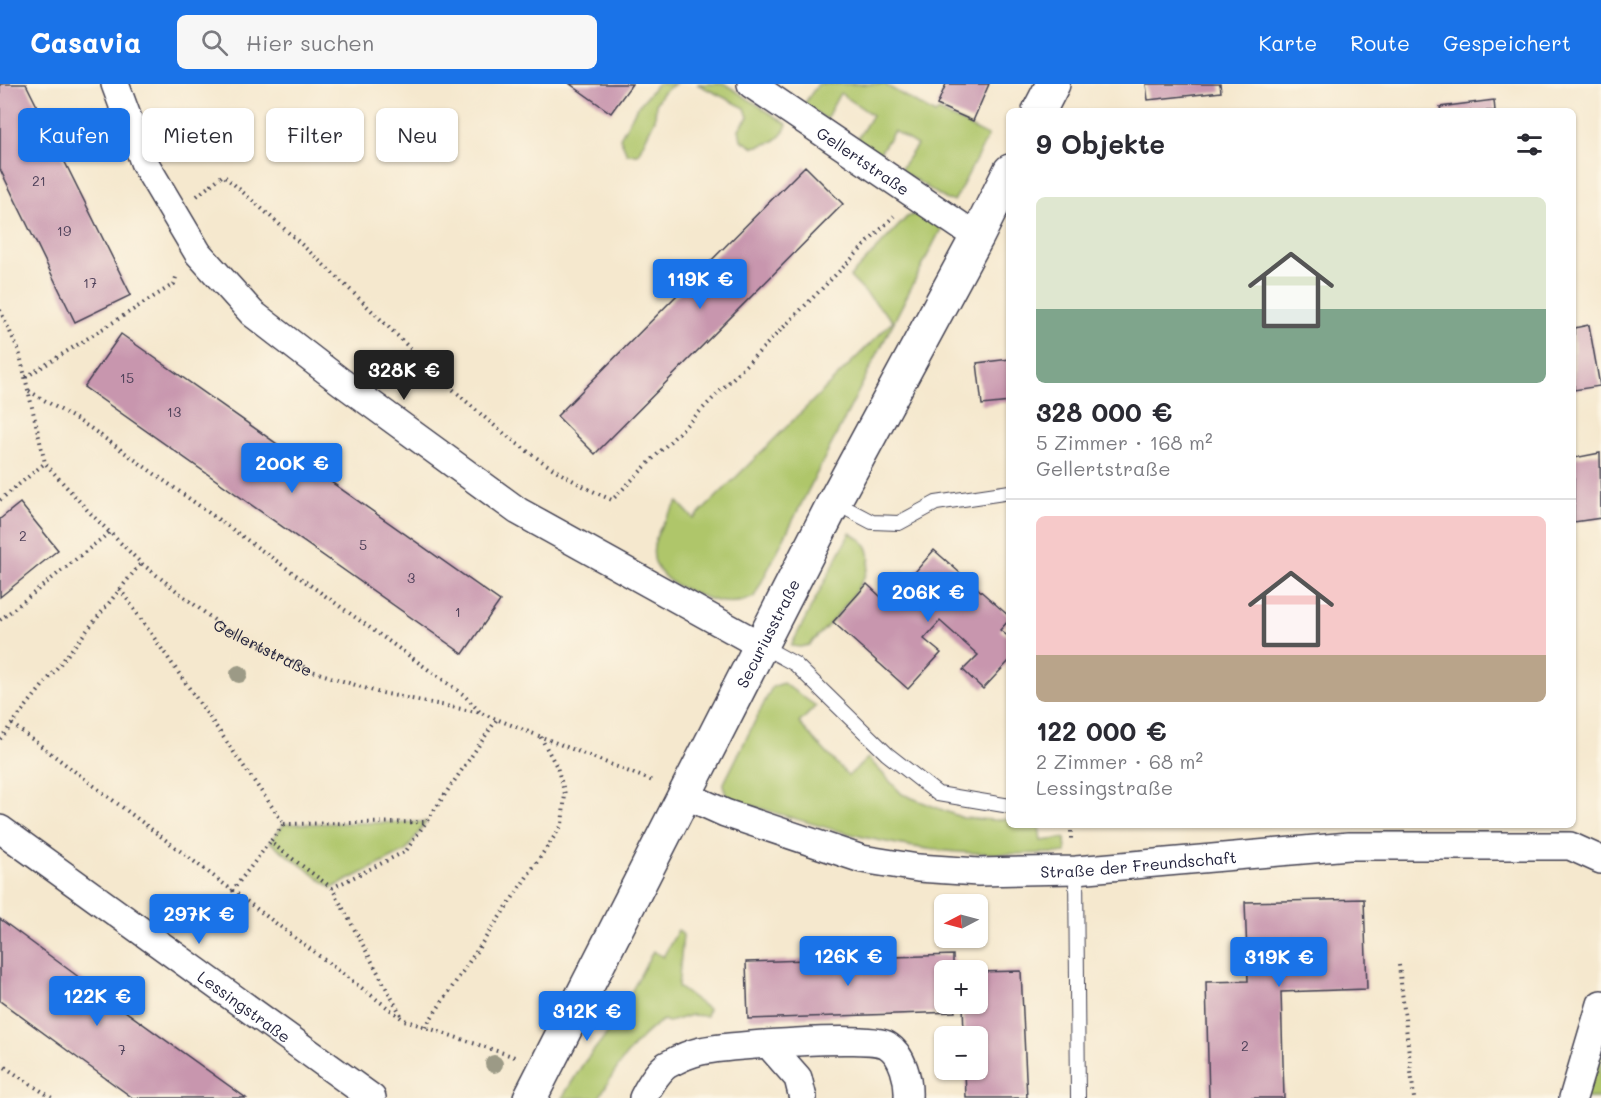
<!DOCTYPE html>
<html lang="de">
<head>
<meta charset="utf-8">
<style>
  body { margin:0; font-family:Mali,sans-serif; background:#f7f7f7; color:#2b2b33; height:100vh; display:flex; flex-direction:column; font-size:22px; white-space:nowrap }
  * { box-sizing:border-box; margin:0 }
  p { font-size:20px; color:#7c7c81 }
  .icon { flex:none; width:33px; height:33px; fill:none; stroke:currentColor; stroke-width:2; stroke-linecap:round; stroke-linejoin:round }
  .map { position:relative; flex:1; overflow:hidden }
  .side { position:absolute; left:1006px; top:24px; width:570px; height:720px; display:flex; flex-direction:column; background:#fff; border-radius:9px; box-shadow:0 2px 4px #0004 }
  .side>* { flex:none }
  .top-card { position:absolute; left:18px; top:24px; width:570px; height:54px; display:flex; gap:12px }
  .needle { width:39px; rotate:264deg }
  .controls { position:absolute; left:934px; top:810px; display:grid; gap:12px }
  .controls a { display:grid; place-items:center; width:54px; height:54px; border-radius:9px; background:#fff; box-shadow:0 2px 4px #0004; font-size:30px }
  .price { position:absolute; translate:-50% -51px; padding:0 14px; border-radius:6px; background:#1a73e8; color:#fff; font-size:20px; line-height:39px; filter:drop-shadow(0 2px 3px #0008) }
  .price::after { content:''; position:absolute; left:50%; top:36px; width:18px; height:14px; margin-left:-9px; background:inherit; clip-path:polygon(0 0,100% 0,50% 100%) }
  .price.on { background:#222; color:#fff }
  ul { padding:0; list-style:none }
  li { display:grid; align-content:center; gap:12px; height:318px; padding:0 30px }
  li+li { border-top:2px solid #e1e1e2 }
  li span { display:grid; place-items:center; height:186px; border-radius:9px; color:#555 }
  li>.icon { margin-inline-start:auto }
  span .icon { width:108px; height:108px; fill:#fffc; stroke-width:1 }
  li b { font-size:26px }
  h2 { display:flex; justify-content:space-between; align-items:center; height:72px; padding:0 30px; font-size:26px }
  .pill { padding:0 21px; border-radius:9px; background:#fff; box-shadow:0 2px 4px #0004; font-size:21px; line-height:54px }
  .pill.on { background:#1a73e8; color:#fff }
  header { display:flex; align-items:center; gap:36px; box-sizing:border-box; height:84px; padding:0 30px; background:#1a73e8; color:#fff }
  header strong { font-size:28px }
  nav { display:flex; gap:33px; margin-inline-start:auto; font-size:21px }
  .search { width:420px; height:54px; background:#f7f7f7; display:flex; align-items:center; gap:15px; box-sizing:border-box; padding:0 21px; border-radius:9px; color:#7c7c81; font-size:22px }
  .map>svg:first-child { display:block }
</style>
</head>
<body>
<header>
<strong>Casavia</strong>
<div class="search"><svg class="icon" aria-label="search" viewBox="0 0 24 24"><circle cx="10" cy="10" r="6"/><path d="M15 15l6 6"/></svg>Hier suchen</div>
<nav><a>Karte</a><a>Route</a><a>Gespeichert</a></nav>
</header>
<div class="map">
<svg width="1601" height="1014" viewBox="0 0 1601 1014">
  <rect width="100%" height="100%" fill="#fcf5e5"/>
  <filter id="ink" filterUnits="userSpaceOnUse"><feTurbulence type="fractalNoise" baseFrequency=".0167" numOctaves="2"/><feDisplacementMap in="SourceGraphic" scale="12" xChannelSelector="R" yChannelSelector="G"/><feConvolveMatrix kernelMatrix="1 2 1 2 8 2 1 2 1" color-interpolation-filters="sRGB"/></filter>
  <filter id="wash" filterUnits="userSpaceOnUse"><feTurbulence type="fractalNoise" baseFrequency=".008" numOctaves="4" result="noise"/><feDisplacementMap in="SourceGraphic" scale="24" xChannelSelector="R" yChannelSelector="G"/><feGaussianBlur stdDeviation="1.35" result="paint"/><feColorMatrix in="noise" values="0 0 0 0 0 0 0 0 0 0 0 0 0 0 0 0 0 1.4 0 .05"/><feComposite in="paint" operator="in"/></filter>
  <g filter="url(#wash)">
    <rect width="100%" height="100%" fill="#f5e8ce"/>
    <path fill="#afc66b" stroke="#687453" stroke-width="1.5" d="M657,0H675L662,9L656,19L655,35L638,70H627L620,54L636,25Z
      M697,0H725L787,40C782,57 769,60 753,63L741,56L739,45L748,33L745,24Z
      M818,0H884L935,30L939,27L988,52L957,112L954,117L947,116L900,86L917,61L894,47L879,70L857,56L872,31L840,9L826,35L804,20Z
      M925,127L943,141L754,513C732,523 713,518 692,508C682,504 671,500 664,492C640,469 662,438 678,418L694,435L893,237L850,193L907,133Z
      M850,449C859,454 867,458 869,469C875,494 826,544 809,561L800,563L791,562Z
      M783,599L816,622L799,639L848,692L868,674L902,710L963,734L995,736L1009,735L1010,741H1039L1041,757L1065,754L1066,769C1020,770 974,771 928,765C859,756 793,734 727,714L723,701L772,603Z
      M426,738L406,767L332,804L270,758L284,740Z
      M678,846L683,851L678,903L708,925L706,932L691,931L669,938L663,936C634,955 616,984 599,1014H562L583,980L613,942L653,867L663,873Z
      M1601,958V1014H1585Z"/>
    <g id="blocks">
      <path fill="#c896ae" d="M0,0H26L131,211L75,238L0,85Z
        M570,0H632L611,29Z
        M946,0H989L973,37L937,21Z
        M1146,0H1220L1221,8L1148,16Z
        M1494,16L1495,27H1441L1440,23Z
        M805,82L843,120L595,370L557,332Z
        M1589,241L1600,302L1574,306V244Z
        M121,250L500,517L463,570L84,303Z
        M1010,275V318L982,321L977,279Z
        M1600,369L1601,434L1574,438V374Z
        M20,419L58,466L0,513V435Z
        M934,466L1010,533V535L1000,546L1010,554V576L983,605L963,586L978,571L940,537L924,555L941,569L908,605L833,538L867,500L881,513L903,488L910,494Z
        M1364,815L1367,905L1281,908L1284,1014H1209L1206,898L1248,897L1245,818Z
        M0,835L118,922L246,1014H133L79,975L0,917Z
        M953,871V886H945V920H954L955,928L748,935L746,878Z
        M1021,887L1027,1014H966L965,986H978V952H964L963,920H978V888Z"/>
    </g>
  </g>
  <g filter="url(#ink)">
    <use href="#blocks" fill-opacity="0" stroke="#424051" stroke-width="1.5"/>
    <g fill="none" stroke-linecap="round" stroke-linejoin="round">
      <g stroke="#424051" stroke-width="16">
        <path id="service" d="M834,418L872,438L899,439L936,419L1010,408
          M760,561L795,580L887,670L938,710L1010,722
          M1076,786L1078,1014"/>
      </g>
      <g stroke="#424051" stroke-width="30">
        <g id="minor">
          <path d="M115,0L144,78L198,169L252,229L340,297L518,427L760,561"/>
          <path id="s2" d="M751,0L977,153"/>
          <path id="s3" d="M685,711L725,729L862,775L918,784L978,788L1076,786L1349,762H1570L1601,776"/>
          <path id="s4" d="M0,745L372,1014"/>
          <path d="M768,960L798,994L803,1014"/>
          <path d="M643,1014C648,1004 658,987 667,981C676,976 691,969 701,967C728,962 869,950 887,961C903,971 909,996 908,1014"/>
          <path d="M1573,1014L1601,920"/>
        </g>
      </g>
      <g stroke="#424051" stroke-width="36">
        <g id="tertiary">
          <path d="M1039,27L1053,0"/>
          <path id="s5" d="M530,1014L834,418L977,153L1010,87"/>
        </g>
      </g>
      <g stroke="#424051" stroke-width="4" stroke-dasharray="1.5 4.5" stroke-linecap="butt">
        <path d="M197,112L223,91C274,135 323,179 371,226C444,297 517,375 612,416L894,132"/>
        <path id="s1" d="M0,226L19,267L45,379L89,428L141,479L223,543L312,587L377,608L481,629L655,698"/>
        <path d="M26,293L174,200L177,190"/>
        <path d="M29,307L89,343L464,611L480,628"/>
        <path d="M0,416L45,379"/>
        <path d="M120,505L284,740L270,758"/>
        <path d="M0,536L110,448"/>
        <path d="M12,640L404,936L515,973"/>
        <path d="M0,655L141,479"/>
        <path d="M284,740L425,738"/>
        <path d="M1071,741V758"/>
        <path d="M332,804L406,767L497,635"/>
        <path d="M232,807L270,758L332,804L402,933"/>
        <path d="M1399,881L1414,1014"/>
        <path d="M425,943L562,741L565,710L557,683L540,652"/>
        <path d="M0,980L52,1014"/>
      </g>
      <use href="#service" stroke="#fff" stroke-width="14"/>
      <use href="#minor" stroke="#fff" stroke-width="27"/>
      <use href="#tertiary" stroke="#fff" stroke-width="33"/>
    </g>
    <g fill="#9c9a86">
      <circle cx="239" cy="590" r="9"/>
      <circle cx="494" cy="980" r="9"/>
    </g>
  </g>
  <g text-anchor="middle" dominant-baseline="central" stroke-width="4.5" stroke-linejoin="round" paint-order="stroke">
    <g font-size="14" fill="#4c3f58">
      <text x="39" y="96">21</text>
      <text x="64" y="146">19</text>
      <text x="90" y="198">17</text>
      <text x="127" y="293">15</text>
      <text x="174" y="327">13</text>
      <text x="23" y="451">2</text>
      <text x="363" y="460">5</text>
      <text x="411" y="493">3</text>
      <text x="458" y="527">1</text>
      <text x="1245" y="961">2</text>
      <text x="122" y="965">7</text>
    </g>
    <g font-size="16" fill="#22223b" stroke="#fcf5e5">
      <text stroke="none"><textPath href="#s2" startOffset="136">Gellertstraße</textPath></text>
      <text stroke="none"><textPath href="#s5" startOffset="522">Securiusstraße</textPath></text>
      <text stroke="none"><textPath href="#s1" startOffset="448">Gellertstraße</textPath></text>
      <text stroke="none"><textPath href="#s3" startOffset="466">Straße der Freundschaft</textPath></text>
      <text stroke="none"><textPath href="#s4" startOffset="302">Lessingstraße</textPath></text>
    </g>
  </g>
</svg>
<div class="controls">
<a><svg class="needle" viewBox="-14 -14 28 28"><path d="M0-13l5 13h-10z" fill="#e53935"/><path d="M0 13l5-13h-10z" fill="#7c7c81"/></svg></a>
<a>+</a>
<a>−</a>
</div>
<b class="price" style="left:700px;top:226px">119K €</b>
<b class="price on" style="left:404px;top:317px">328K €</b>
<b class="price" style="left:292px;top:410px">200K €</b>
<b class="price" style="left:928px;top:539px">206K €</b>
<b class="price" style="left:199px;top:861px">297K €</b>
<b class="price" style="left:848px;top:903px">126K €</b>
<b class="price" style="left:1279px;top:904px">319K €</b>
<b class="price" style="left:97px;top:943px">122K €</b>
<b class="price" style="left:587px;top:958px">312K €</b>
<div class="top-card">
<a class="pill on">Kaufen</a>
<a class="pill">Mieten</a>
<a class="pill">Filter</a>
<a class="pill">Neu</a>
</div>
<section class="side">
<h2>9 Objekte<svg class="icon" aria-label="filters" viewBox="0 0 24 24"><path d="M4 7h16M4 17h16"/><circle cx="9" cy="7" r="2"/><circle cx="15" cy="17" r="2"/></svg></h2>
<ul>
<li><span style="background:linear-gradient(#dfe7d0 60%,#7fa58c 0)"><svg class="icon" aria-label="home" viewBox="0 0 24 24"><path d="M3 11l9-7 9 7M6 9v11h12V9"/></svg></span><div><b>328 000 €</b><p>5 Zimmer · 168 m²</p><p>Gellertstraße</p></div></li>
<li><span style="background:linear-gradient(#f6c9c9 75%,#b9a48a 0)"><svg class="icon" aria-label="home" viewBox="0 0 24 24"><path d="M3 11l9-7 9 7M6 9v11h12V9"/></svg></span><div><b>122 000 €</b><p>2 Zimmer · 68 m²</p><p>Lessingstraße</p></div></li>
</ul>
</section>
</div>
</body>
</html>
